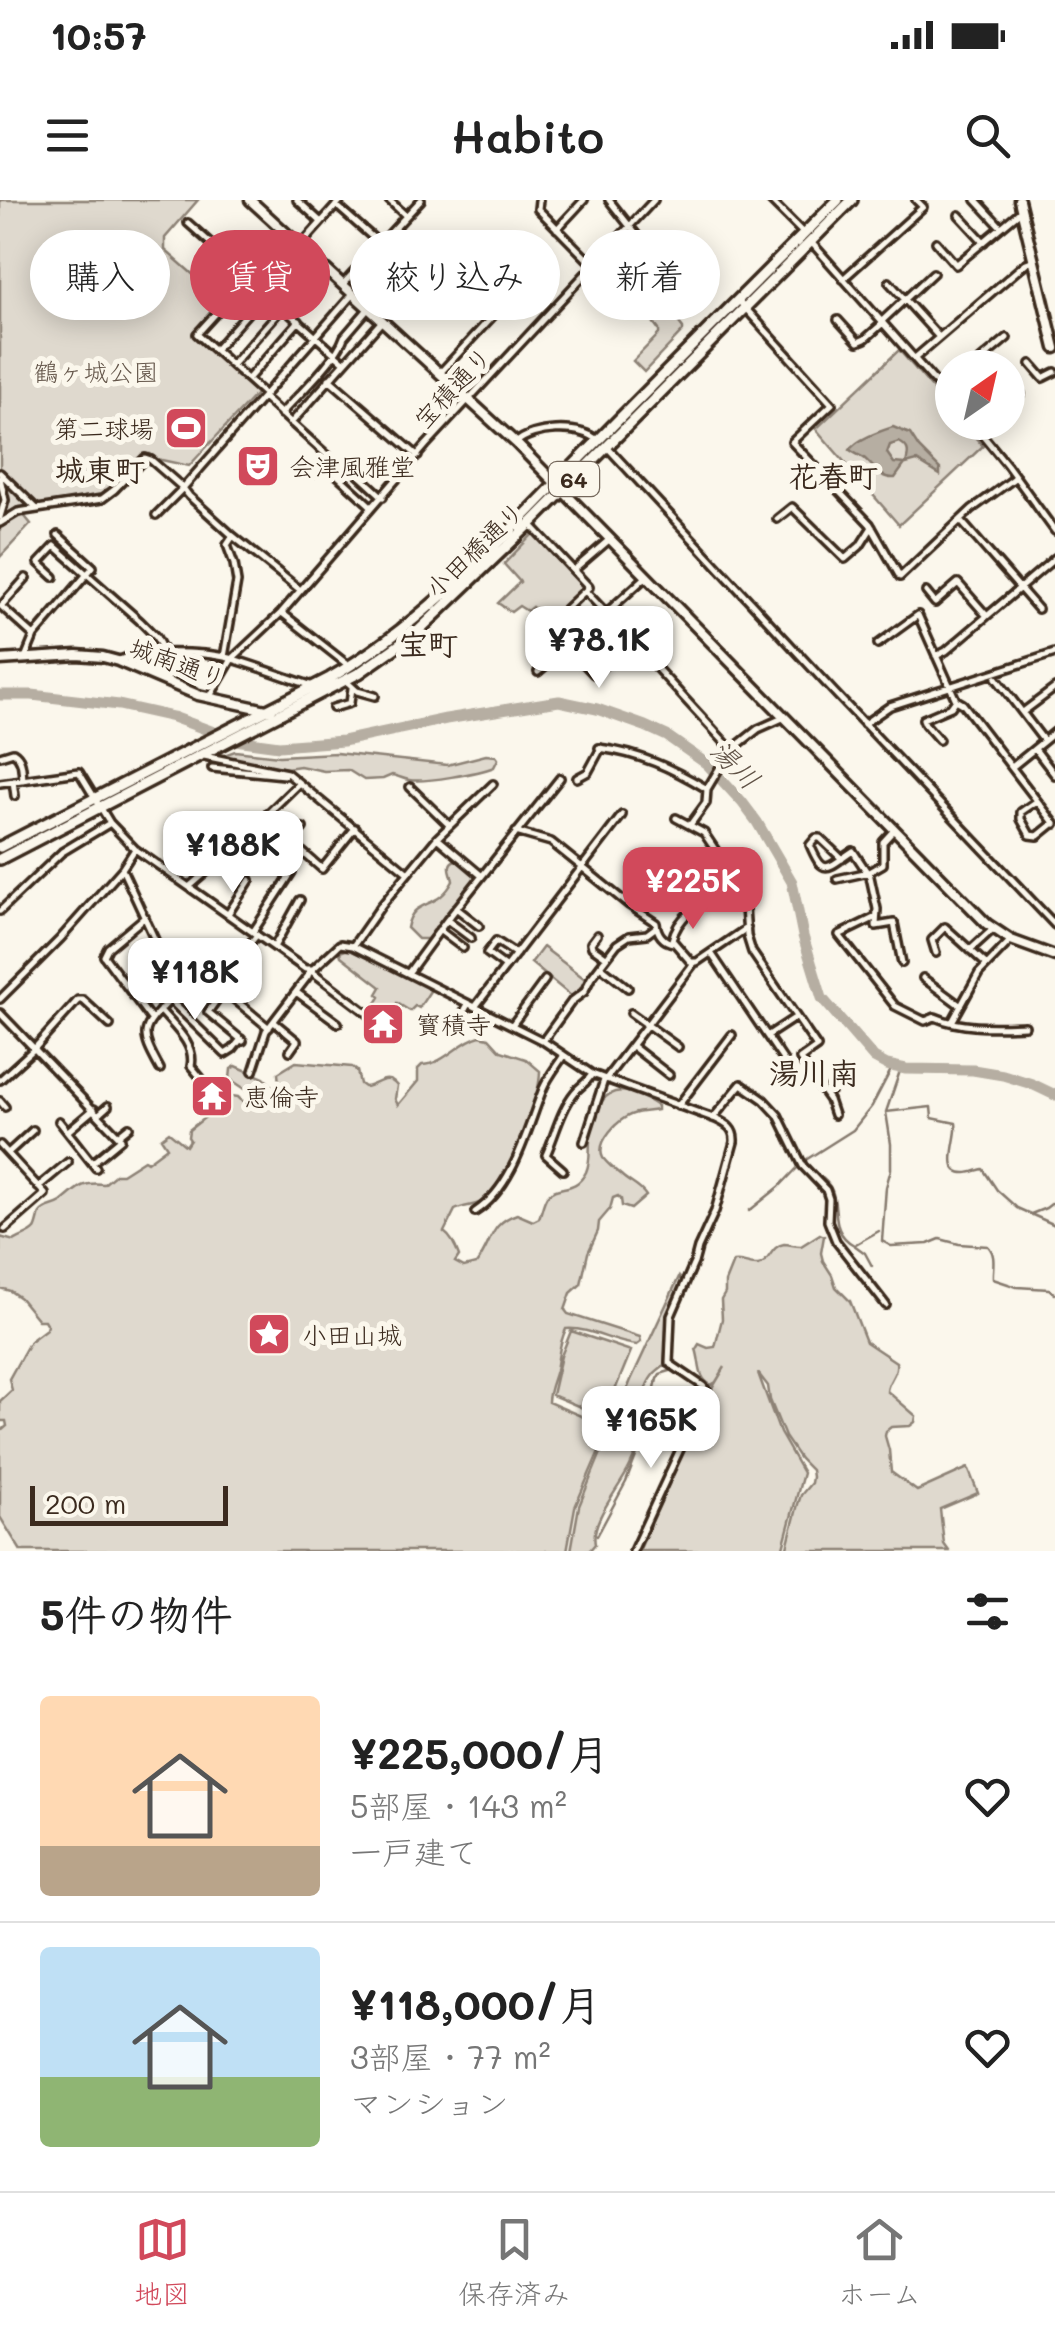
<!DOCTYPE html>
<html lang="ja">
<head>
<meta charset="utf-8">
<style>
  body { margin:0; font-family:Mali,"Klee One",sans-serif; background:#f2f2f2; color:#222; height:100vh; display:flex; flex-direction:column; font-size:38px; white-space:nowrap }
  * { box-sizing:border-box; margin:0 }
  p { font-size:32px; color:#767676 }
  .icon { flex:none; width:55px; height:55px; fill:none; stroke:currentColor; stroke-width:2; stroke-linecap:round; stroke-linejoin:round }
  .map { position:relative; height:1351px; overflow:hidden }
  .panel { display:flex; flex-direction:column; background:#fff; flex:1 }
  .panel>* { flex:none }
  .banner { position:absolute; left:30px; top:30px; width:995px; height:90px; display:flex; gap:20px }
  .needle { width:65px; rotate:34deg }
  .buttons { position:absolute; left:935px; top:150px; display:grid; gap:20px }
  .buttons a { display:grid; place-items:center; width:90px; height:90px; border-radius:50%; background:#fff; box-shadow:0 5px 25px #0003; font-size:50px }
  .scale { position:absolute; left:30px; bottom:25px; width:198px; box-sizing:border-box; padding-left:10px; border:5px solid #3b2a1e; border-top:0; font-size:28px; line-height:35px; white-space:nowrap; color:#3b2a1e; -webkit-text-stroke:8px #fbf7ec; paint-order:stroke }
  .price { position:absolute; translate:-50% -85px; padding:0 22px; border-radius:20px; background:#fff; color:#222; font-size:32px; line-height:65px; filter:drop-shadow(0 2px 5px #0008) }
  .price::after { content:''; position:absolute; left:50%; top:60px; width:30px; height:22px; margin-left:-15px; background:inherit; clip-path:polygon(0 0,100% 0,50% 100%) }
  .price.current { background:#d1495b; color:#fff }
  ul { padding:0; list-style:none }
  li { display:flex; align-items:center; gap:30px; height:250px; padding:0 40px }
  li+li { border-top:2px solid #e0e0e0 }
  li span { display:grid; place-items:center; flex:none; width:280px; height:200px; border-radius:10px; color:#555 }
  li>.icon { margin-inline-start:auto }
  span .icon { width:120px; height:120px; fill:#fffc; stroke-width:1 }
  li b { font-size:42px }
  h2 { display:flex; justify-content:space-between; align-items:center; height:120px; padding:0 40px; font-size:42px }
  .chip { padding:0 35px; border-radius:45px; background:#fff; box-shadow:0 5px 25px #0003; font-size:35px; line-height:90px }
  .chip.current { background:#d1495b; color:#fff }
  .status { display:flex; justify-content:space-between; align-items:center; height:70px; padding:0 50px; background:#fff; direction:ltr }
  .status svg { height:28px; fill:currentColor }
  header { display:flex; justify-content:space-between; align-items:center; height:130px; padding:0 40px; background:#fff; font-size:45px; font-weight:600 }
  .tab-bar { display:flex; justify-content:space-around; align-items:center; height:140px; border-top:2px solid #e0e0e0; background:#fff; font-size:28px; color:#767676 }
  .tab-bar a { display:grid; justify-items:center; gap:5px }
  .tab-bar .current { color:#d1495b }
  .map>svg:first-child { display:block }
</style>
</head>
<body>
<div class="status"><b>10:57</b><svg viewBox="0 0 49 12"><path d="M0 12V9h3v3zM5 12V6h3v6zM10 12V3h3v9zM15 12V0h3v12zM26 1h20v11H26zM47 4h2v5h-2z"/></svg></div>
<header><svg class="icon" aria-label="menu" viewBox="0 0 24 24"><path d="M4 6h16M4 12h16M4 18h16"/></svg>Habito<svg class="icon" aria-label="search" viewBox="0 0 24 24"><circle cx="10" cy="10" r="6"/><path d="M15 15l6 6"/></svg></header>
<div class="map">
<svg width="1055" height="1351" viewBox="0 0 1055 1351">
  <rect width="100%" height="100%" fill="#fbf7ec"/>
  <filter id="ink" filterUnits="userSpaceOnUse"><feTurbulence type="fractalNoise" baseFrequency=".01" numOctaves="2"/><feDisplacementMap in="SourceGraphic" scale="20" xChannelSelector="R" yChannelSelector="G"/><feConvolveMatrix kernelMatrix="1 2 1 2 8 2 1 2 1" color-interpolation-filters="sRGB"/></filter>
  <g filter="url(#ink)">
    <path fill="#dfd9ce" stroke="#8d8276" stroke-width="2.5" d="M0,0H198L165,38V50L205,85L208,82L227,100L196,135L257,189L256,194L189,266L157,259L150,254L116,292L104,300L22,313L31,324L0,357Z
      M620,46L683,128V131L644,172L633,161L659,134V130L608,61Z
      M899,150L952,211V222L962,223L983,246L899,325L816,229Z
      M535,332L586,387L549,422L532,407L527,411L519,406L511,412L498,403L520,382L504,364Z
      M235,551L279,556L336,553L447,565L486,555L496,556L498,559L494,567C479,573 424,583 409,580C403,579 398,576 392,575L383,579L364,580L348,570L324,571L300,566L287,568L225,558L224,555Z
      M456,660L474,674V680L427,739H418L407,728C413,696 437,712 453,681C452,673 445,663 456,660Z
      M543,747L585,779L583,789L571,796L531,763Z
      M348,749L432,788L419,808L415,806L410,811L397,803L388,815L375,805L380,797L377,794L381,787L341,756L340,752Z
      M480,836L489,838L501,851L526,859L540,871C540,902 509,981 485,1000C477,1006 465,1005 455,1010L444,1032C451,1037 456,1047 459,1056L455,1062L464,1067L476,1064C493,1043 488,1024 517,1014L533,1021L539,1018C542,1011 543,1002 547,996C558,983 575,994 586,972C591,961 589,952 590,940C596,892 614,877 657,906V910C649,912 641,911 633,914C619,918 595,942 603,958C607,963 616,971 621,975C629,983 640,986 646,996L631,1009L622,1006L621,999L618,996L613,998L610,1009L599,1022L598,1031L588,1053L581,1084L571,1093L565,1110L568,1114L640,1137L641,1142L637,1145C613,1143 589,1127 566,1129C559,1143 559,1155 556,1170C553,1181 548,1191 548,1202L609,1228L575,1307L567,1351H21L0,1317V1232L7,1226L6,1221H0V1201L12,1190L9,1179L30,1141L46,1129L47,1125L44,1120H38L20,1098L10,1091L0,1088V1037L14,1041C20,1037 31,1034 35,1029C37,1027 39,1016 40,1013C46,1005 54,1007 61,1002C78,989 80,981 104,984L116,974H122L144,960L147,962L167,947L161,938L169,932L186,946L190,940L188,937L189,930L232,896L238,897L242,901H253L251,893L230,879L231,869L236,866L264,878L273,887L279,884L278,873L296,862L352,867L357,871L360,884L364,887C377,886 386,872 397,886L395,899L398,905L418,881V869L422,865C445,864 458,842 480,836Z
      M820,1034L824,1036L821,1053L823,1061L832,1075L836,1087L850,1101L866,1142L896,1162C898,1174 888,1180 887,1191L916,1216L915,1222L910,1226L891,1227L886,1231L885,1236L889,1250L891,1272L917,1291L968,1268L978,1293L940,1309L944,1344L949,1351H786L798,1304L801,1295L811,1283L812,1277L811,1270L800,1259L785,1237L770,1200L768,1186L758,1173L780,1233L803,1273L782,1351H639L710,1192L725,1167L716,1182L711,1185C697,1178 701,1163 696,1149L699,1144L708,1148L715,1147L722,1119L721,1100L725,1093V1082L733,1062C744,1060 748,1066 758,1065C770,1063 770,1046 784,1044C789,1044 795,1046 801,1046Z
      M679,1077L682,1081L668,1120L664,1165C661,1168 656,1171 653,1175C638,1193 647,1217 642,1237C639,1247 634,1257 630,1266C619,1290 590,1320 595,1344L589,1351H571L579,1306L631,1180Z
      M571,1131L631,1151L604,1217L552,1195L561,1156Z"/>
    <path fill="#b6aea2" stroke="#85796d" stroke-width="2.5" d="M893,227L910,234L919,248L940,269V275L917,261L906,264C908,254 911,248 899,242L890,245L887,253L894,263L905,264L895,278C879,279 875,267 864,258C859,255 854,253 850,250C856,239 881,231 893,227Z"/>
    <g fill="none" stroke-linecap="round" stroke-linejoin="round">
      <path stroke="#85796d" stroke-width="2.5" d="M901,868L886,912L891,944V969L886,987L882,1041L891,1046L928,1044L940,1039L959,1044L988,1046C997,1056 992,1068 993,1079L1017,1087L1049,1089L1055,1094
        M886,912L931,907L932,918L956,923C959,937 940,974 966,973C972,973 977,970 983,969L997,990L1017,1008L1055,1025
        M818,975C849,993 822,1028 854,1045L879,1031
        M749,1011L779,987L804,961L853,930L872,906L893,866
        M1031,1014L1046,1008L1055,1001
        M854,1045L865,1053L872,1066
        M597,1336L626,1282L645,1233L657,1179L660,1174L670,1171"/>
      <path stroke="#b6aea2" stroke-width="11" d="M0,495H32L119,505L173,517L235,540L279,546L343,541L446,519L559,501L597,509L645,526L667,536L707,564L742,602L757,622L792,682L803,736L822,798L874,858L887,865L906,869L973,870L1003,875L1032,884L1055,895"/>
      <g stroke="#3b2a1e" stroke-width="12">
        <path id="street" d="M297,0L320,21
          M389,0L405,15
          M539,0L538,9L593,65
          M609,0L676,85
          M770,0L804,34
          M976,0L1001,27
          M336,5L379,43
          M959,15L984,42
          M188,23L344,162
          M557,29L584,0
          M811,42L952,201
          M936,42L956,65L1022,10
          M300,46L341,0
          M249,77L197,134L264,194
          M251,78L289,36
          M843,79L923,7L916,0
          M889,82L938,136
          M343,84L421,0
          M738,100L832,204L792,242L870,324L900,377L972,309L1016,277
          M838,120L858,142L865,139L883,123
          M882,121L933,73
          M215,150L266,92
          M915,158L1026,63L1034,60
          M1031,164L1043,178L1055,172
          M232,165L283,107
          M971,168L1007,138
          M440,173L514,93
          M248,179L299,121
          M329,179L418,256
          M263,197L328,256L313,274
          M1008,207L1021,194
          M281,214C298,195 337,159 344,137L368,109
          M972,222L1007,265L1055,331
          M291,223L382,121
          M980,232L991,222
          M516,243C533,227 579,225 597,240
          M608,248L834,492L1055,725
          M323,262L372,307
          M349,266L383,297
          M0,273L37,309
          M0,278L5,300L0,317
          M777,319L792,307L845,359L860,346L872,327
          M961,321L1038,409
          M0,323L18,312L102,299L114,290L145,258L151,260L183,288L156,315
          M530,324L589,387L548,426L594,474L632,441
          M574,370L610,339
          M54,377L39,363L55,346L140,421L156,437L164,452
          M26,378L1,406L34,436
          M299,389L233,336L189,296L183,288L353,94
          M585,391L606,413L647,376
          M926,392L935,403L958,383L987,416
          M282,413L348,465
          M592,426L605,440L620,427
          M878,444L918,415L956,500L951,507L923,519L925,524L939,540
          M936,456L946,451L1055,358
          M224,457L237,382L234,364L227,345L233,336
          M25,458L34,436L93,367L58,335
          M118,461C139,449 204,452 229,458C257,466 285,477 313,486
          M538,472L606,413L731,549
          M996,478L1044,541
          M345,480L357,491L375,496
          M209,498L232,459L281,413L426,245L654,0
          M956,500L963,504L1055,624
          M333,508L350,503L352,488
          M1023,512L1055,488
          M864,524L890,506L1055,453
          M599,548C639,553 672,568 707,589
          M1035,549L1055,575
          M0,556L13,552C23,558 22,569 23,580
          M204,556L287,573L408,673
          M1012,567L1055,532
          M212,568L284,575
          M577,578L588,572L601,548
          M13,581L15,596
          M0,583L79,572L110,623L135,649L305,769H313L340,744L353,746L543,841L592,874L716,919C727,924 735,929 734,942L715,1011L698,1048L694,1063L671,1116L669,1163L703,1186L707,1191L633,1351
          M410,587L449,625
          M1037,601L1021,612V619L1030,635L1038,636L1054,623
          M676,618L704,633L744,693L747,736L752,752L817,847L800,859L829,900L834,915
          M690,625L706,603L707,589L729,552L758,529L785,517
          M254,627L298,584
          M303,628L290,641L322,669L355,628
          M516,632L551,642L629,705L656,723C657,733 663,742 674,743
          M437,638L482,676
          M135,649L122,669L155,740L170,800C141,830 139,831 160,869
          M842,659L820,638H816L810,645C824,678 827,668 853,651L867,672
          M869,672L877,709L876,726L894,723L902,763
          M837,679L869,672L883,664V642L895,629
          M736,682C712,698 679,710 672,740L691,762H697L747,728
          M189,687L233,649L234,643L224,631L222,624
          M456,708L479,726
          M0,711L62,652L110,623
          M228,714L250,680
          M145,717L108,748L104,756L150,818
          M876,717L839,735L895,806L925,821L935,817C962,829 996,827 1025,826
          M447,720L471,738
          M439,730L463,748
          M253,732L292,672
          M597,735L591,743L592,747L606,757
          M353,746L381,706L437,638L493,584
          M274,747L300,700
          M970,750L993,729
          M711,753L784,861
          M936,753L932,740L945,727L987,765
          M160,765L175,761L181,754
          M600,766L628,788
          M506,767L487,753L496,741L516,754
          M199,770L269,828
          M409,772L447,720L560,578
          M923,778L961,806
          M216,784L257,735
          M224,790L208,812L243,841
          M296,792L338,823
          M0,799L60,739L122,669
          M170,800L225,854L233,849L241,839
          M475,807L622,615
          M160,810C173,826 196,844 191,866L201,878
          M0,813L121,939L92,963
          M631,813L678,847
          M274,822L297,841L290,851
          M952,822L979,773L1011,740
          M512,825L545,780
          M453,832L468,804
          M767,836L796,817
          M543,841L572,801L584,792L591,778L617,744L629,736L647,734L655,728
          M632,846L669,875
          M253,871L266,831L308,776L310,770L371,816
          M0,880L34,849L78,800H83L110,825
          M605,880L694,763
          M825,894L845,881
          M0,901L5,907
          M678,906L732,835
          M99,914L108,906
          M713,918L741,884L764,900L778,915L803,966L826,990L829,999L828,1021L836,1041L886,1105
          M59,921L96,968
          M68,931L94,909
          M119,935L129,927
          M584,942L604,880
          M0,945L45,994L5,1029
          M8,953L33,930
          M563,970L546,955C555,935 561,909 575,892C581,885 587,883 592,874
          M38,987L68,962
          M475,1012C514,987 527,929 543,889C548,877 557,866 564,855"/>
      </g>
      <g stroke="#3b2a1e" stroke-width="15">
        <path id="secondary" d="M250,0L516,243L987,724L1011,740L1055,756
          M1019,0L1055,148
          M0,460L77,455L103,457L118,461L198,495L271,511"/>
      </g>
      <g stroke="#3b2a1e" stroke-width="16">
        <path id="primary" d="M0,647L330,478C425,423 499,341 575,264C662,175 750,88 838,0
          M0,659L359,473L416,433L530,324L852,0"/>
      </g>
      <use href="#street" stroke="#fbf7ec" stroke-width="5"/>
      <use href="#secondary" stroke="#fbf7ec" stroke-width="8"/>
      <use href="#primary" stroke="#fbf7ec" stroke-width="9"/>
    </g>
  </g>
  <defs>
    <g id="stadium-square" transform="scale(2.25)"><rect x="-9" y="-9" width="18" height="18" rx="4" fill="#d1495b" stroke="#fbf7ec"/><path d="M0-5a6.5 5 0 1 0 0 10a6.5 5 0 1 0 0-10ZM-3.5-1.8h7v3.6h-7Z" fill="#fff"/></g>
    <g id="theatre-square" transform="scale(2.25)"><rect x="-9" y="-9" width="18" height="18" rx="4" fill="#d1495b" stroke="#fbf7ec"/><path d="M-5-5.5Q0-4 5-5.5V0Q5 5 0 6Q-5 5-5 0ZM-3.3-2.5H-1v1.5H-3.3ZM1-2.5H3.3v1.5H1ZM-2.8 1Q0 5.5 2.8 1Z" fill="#fff"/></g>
    <g id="temple-square" transform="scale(2.25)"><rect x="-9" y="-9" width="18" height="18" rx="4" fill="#d1495b" stroke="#fbf7ec"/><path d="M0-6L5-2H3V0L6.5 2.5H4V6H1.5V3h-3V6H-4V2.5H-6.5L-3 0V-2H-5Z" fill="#fff"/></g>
    <g id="sight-square" transform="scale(2.25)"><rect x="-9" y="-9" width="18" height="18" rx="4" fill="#d1495b" stroke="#fbf7ec"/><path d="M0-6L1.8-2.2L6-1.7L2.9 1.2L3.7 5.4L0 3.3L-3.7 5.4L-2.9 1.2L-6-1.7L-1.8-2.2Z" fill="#fff"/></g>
  </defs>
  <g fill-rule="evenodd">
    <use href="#stadium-square" x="186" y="228"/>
    <use href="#theatre-square" x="258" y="266"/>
    <use href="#temple-square" x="383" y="824"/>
    <use href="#temple-square" x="212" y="896"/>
    <use href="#sight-square" x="269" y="1134"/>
  </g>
  <g text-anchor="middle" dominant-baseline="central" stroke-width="10" stroke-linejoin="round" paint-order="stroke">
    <rect fill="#fbf7ec" stroke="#75685c" stroke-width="2.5" x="549" y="262" width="50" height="34" rx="8"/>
    <g font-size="22" font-weight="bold" fill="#3b2a1e">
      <text x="574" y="279">64</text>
    </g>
    <g font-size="25" fill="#64564a" stroke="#fbf7ec">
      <text x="96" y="171">鶴ヶ城公園</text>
    </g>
    <g font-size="25" fill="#3b2a1e" stroke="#fbf7ec">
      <text transform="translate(452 187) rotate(-47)">宝積通り</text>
      <text transform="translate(474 349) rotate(-44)">小田橋通り</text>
      <text transform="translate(178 462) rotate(20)">城南通り</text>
    </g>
    <g font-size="25" fill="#3b2a1e" stroke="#fbf7ec" text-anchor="start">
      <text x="154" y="228" text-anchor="end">第二球場</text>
      <text x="290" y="266">会津風雅堂</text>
      <text x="416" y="824">寳積寺</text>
      <text x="244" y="896">恵倫寺</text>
      <text x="302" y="1134">小田山城</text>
    </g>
    <g font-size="28" font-style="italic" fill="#605246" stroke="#fbf7ec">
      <text transform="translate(736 564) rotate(45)">湯川</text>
    </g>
    <g font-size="30" font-weight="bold" fill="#3b2a1e" stroke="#fbf7ec">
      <text x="100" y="269">城東町</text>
      <text x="833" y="275">花春町</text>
      <text x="428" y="443">宝町</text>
      <text x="814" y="872">湯川南</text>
    </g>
  </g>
</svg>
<div class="buttons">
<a><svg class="needle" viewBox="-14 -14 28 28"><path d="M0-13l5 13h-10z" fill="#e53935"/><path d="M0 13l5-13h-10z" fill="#767676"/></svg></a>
</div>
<div class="scale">200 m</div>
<b class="price" style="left:599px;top:491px">¥78.1K</b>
<b class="price" style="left:233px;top:696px">¥188K</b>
<b class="price current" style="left:693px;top:732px">¥225K</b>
<b class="price" style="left:195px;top:823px">¥118K</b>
<b class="price" style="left:651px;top:1271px">¥165K</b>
<div class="banner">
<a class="chip">購入</a>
<a class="chip current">賃貸</a>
<a class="chip">絞り込み</a>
<a class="chip">新着</a>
</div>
</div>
<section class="panel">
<h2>5件の物件<svg class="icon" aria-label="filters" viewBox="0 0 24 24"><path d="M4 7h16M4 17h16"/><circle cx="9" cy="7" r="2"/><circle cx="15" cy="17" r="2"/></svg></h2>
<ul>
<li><span style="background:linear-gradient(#ffd9b3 75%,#b9a48a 0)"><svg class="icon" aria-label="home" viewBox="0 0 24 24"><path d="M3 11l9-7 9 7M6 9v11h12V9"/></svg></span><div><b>¥225,000/月</b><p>5部屋 · 143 m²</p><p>一戸建て</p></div><svg class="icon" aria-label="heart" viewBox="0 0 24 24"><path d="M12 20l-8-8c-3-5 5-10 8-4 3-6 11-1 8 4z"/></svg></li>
<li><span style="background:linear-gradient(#bfe0f5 65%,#8fb573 0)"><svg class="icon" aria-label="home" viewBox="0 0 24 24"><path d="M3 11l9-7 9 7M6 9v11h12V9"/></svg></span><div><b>¥118,000/月</b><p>3部屋 · 77 m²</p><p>マンション</p></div><svg class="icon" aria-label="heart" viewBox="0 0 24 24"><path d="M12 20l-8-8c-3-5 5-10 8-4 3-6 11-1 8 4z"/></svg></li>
</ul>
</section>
<nav class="tab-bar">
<a class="current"><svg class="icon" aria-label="map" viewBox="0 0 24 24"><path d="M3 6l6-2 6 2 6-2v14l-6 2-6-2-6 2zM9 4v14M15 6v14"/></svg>地図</a>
<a><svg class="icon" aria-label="saved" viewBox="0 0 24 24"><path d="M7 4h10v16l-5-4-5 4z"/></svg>保存済み</a>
<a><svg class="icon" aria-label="home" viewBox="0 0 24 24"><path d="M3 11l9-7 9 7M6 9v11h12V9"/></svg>ホーム</a>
</nav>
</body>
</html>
